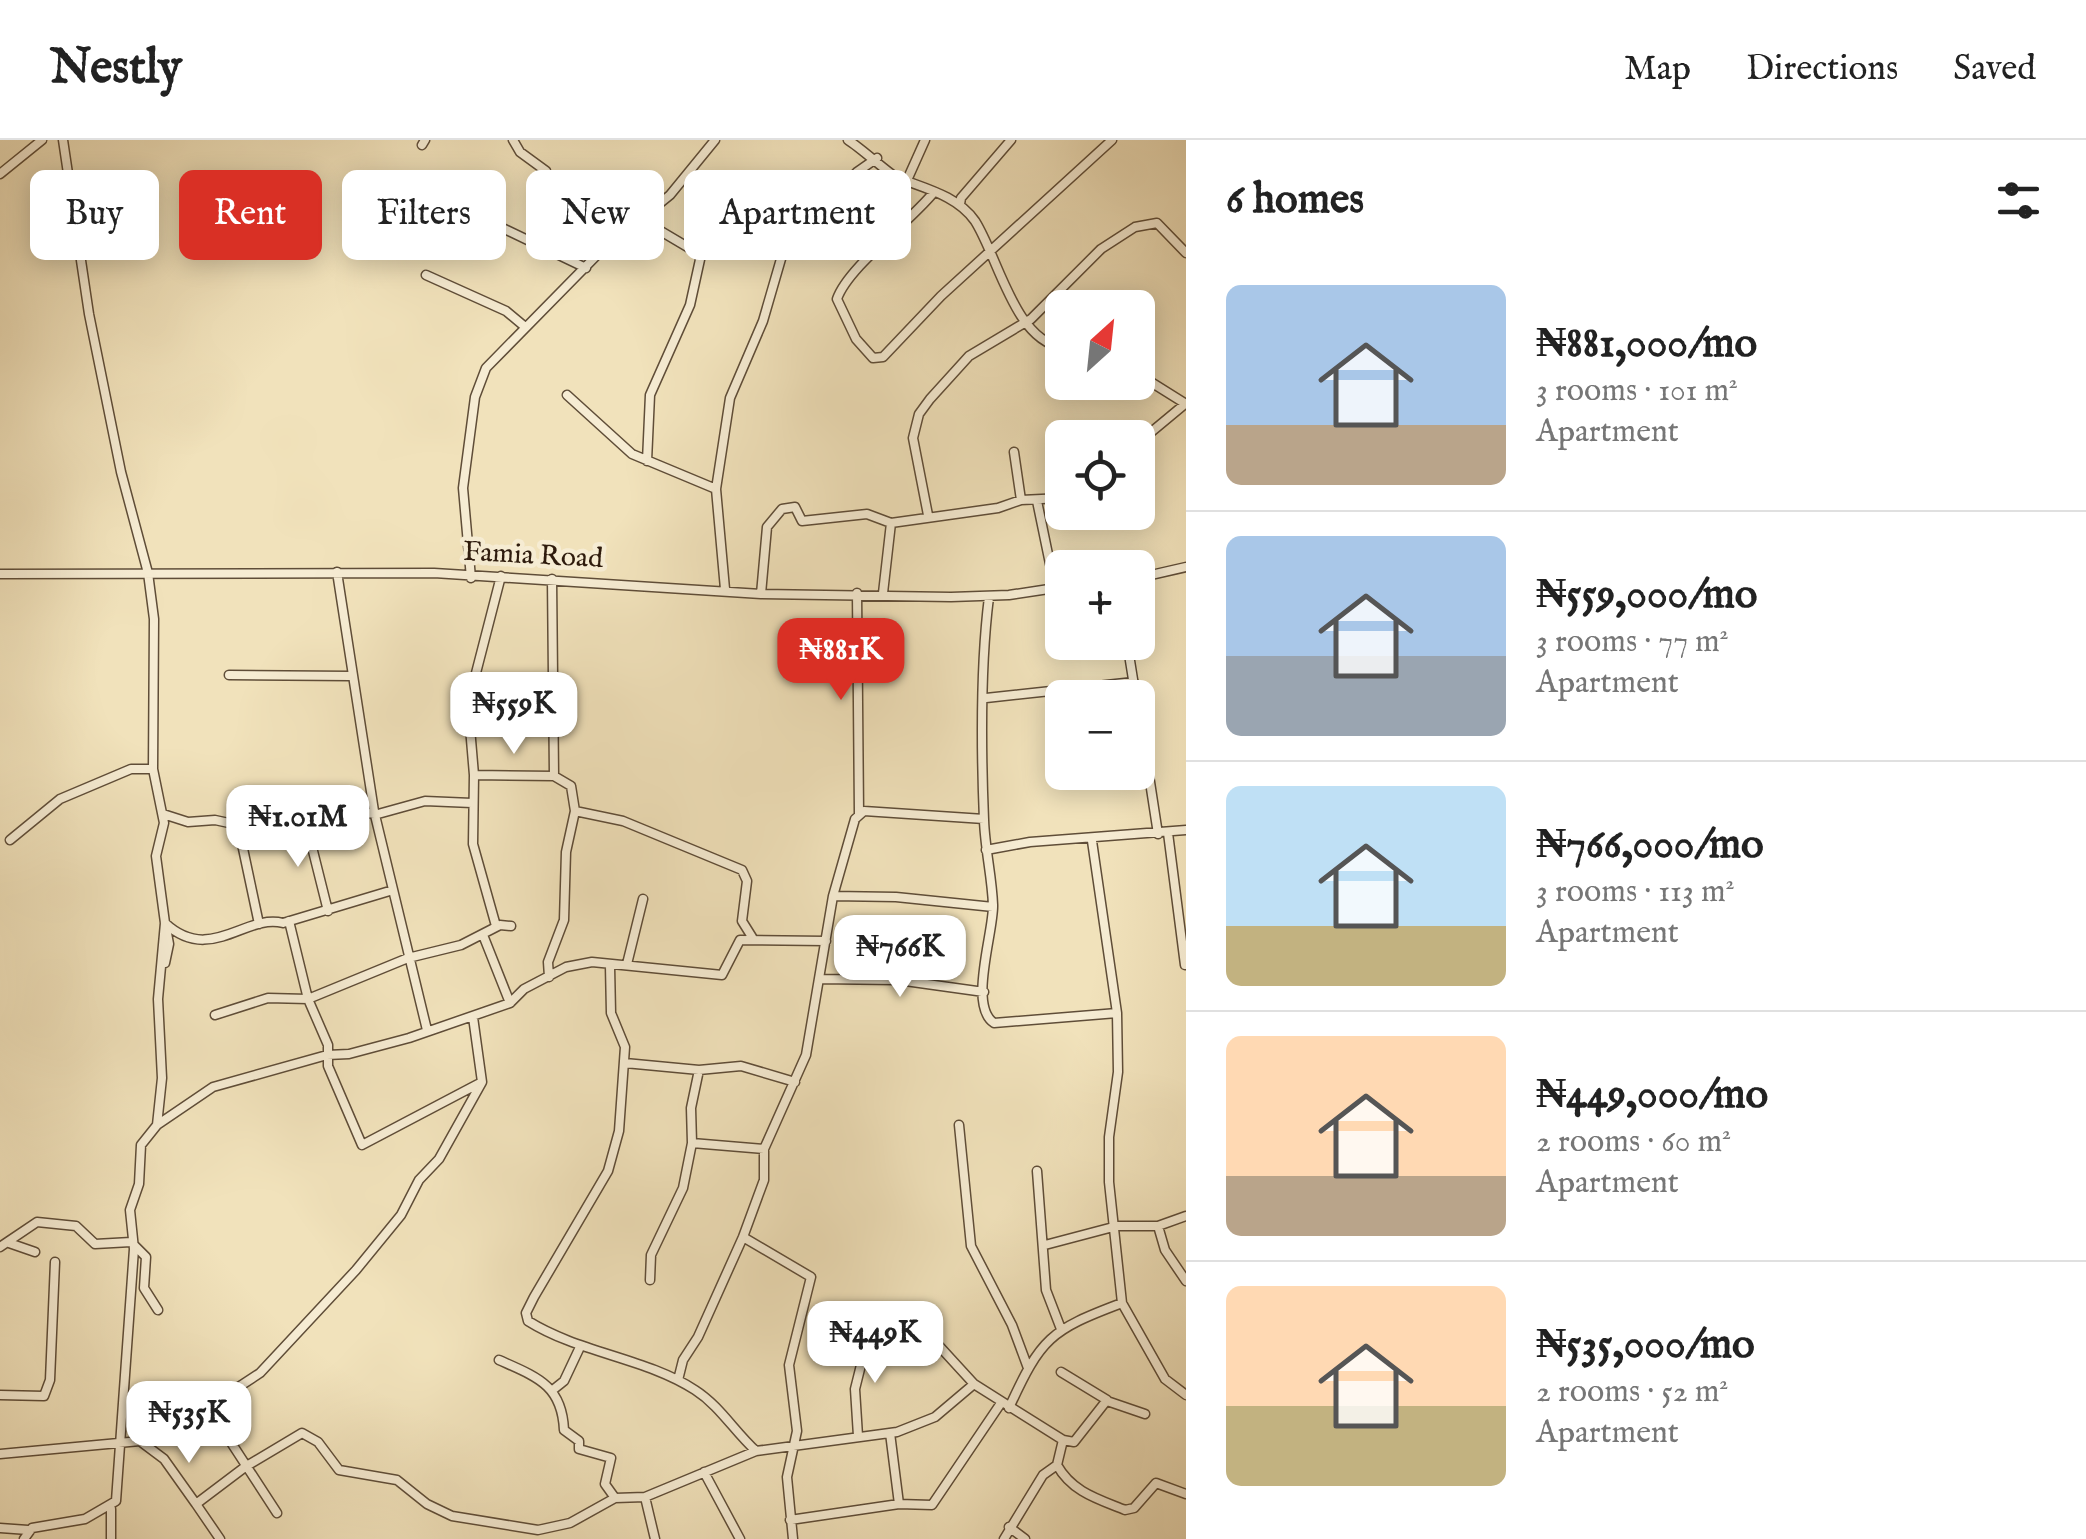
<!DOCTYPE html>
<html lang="en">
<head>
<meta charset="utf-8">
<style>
  body { margin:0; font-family:"IM FELL English",serif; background:#f6f6f6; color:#222; height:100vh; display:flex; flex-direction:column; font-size:38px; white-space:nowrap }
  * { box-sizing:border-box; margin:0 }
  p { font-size:32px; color:#767676 }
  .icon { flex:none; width:55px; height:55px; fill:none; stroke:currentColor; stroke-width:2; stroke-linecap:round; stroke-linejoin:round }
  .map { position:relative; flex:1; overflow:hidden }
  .drawer { display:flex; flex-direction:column; background:#fff; width:900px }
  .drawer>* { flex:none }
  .banner { position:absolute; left:30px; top:30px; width:950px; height:90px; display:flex; gap:20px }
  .needle { width:65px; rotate:27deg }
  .controls { position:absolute; left:1045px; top:150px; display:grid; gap:20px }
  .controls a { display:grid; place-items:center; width:110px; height:110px; border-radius:15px; background:#fff; box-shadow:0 5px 25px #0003; font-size:50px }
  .price { position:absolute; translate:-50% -85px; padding:0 22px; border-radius:20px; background:#fff; color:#222; font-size:32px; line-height:65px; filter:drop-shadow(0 2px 5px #0008) }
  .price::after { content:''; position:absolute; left:50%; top:60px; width:30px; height:22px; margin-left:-15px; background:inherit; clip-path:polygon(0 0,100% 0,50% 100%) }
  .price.on { background:#d93025; color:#fff }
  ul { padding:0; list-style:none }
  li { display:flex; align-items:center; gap:30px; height:250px; padding:0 40px }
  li+li { border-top:2px solid #e0e0e0 }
  li span { display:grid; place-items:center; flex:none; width:280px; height:200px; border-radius:15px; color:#555 }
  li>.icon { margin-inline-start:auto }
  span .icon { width:120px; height:120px; fill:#fffc; stroke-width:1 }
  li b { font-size:42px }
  h2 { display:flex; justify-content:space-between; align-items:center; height:120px; padding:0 40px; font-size:42px }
  .chip { padding:0 35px; border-radius:15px; background:#fff; box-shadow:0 5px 25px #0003; font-size:35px; line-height:90px }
  .chip.on { background:#d93025; color:#fff }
  header { display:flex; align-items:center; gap:60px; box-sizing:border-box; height:140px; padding:0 50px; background:#fff; border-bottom:2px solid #e0e0e0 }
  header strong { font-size:48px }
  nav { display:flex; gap:55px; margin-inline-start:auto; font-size:35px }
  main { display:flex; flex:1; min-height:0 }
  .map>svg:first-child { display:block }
</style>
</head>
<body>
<header>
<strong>Nestly</strong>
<nav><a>Map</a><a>Directions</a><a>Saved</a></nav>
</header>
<main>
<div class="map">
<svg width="1186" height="1399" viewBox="0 0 1186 1399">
  <rect width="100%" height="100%" fill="#f1e2bb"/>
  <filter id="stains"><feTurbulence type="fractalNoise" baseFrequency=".002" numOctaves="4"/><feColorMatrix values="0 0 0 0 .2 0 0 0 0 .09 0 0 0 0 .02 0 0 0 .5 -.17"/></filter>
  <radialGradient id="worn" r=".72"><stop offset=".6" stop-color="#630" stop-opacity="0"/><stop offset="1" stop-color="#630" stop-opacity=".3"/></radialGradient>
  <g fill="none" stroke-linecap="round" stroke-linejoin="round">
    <g stroke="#5f4d38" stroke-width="11">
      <path id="street" d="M513,0L520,12L546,31
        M848,0C861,8 888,33 896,37C923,48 957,55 975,81C998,117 1015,201 1062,207
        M422,5L425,0
        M0,34L42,0
        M908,38L925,0
        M934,52C909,83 848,127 837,159L856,199L873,218L883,217L941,156L1112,0
        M960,64L961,58L1011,0
        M469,72L586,128
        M642,80L701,115L690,165L650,255L647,321
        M426,135L506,171L524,186
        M1138,234L1186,264
        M567,255L632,314L716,349
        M1138,303L1185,264
        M1014,312L1021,360
        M1037,361L1055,448
        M928,375L913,298L919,274L930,259L969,216L1031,179L1101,109L1135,87L1157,83L1186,113
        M337,432L374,671L427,890
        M0,434L434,433L761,454L951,457L1009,455L1062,447
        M471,438L463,348L475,257L486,228L600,112L670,55L715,0
        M1138,438L1186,427
        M552,439L554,636
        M725,449L716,349L730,258L763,181L783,112L857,32L877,18
        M857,453L859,674
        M883,453L891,383
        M761,454L767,387L782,369L795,367L802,381L867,374L891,383L998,368L1021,360L1062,358
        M989,457C980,528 981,608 984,680C985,709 992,737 993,765C994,791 968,866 994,883L1117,873
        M1127,502L1136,558
        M229,535L351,536
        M986,558L1134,542
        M1138,564L1158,694
        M474,635L554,636L571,646L575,671L566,712L564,780L548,822L549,837
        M575,671L623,681L742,730L747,741L742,781L752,797
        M163,674L188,682L215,680L238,685L351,672L378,674L425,661L472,663
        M305,679L328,771
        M238,685L259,784
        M1168,693L1185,825
        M10,700L60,659L131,629H153
        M1092,701L1117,873L1118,932L1109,997V1042L1122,1163L1165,1239L1186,1255
        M986,710L1030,702L1186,690
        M833,756L896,757L993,767
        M289,781L308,859L328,905V926L362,1005L478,944
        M165,783C210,825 246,773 283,783L393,750
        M496,786L473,704L474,635L468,564L501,436
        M483,795L510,863
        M165,823L169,804L166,788
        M627,824L643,759
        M610,826L611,873L625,907L619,991L608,1031L534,1157L526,1173L528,1181C579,1213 646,1218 695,1250C720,1266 734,1291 756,1311
        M819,839L898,840L984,852
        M215,875L268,858L308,859L408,818L461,805L500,785L511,786
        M625,923L699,930L741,926L795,942
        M699,930L691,968L692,1003L764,1009
        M157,985L213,947L327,915L349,914L409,898L510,863L524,849L566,827L592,822L722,835L740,800L826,801
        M959,985L971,1106L1012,1185L1028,1228
        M1037,1031L1046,1150L1061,1189
        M1158,1086L1165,1110L1186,1141
        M743,1097L811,1137L789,1225L797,1291L787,1337L793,1399
        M9,1103L35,1112
        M1045,1105L1117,1086H1158L1186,1076
        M0,1107L37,1082L76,1086L95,1104L131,1102L146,1117L144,1148L158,1170
        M650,1140L651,1115L683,1048L692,1003
        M930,1196L974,1244L1063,1300L1074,1302L1107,1260L1061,1232
        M499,1220C537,1237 562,1245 564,1290L579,1301V1309L611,1318L605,1344L615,1358
        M678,1240L683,1220L698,1197L743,1097L764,1040V1009L806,915L833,756L855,679L864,671L984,679
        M554,1249L564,1241L580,1207
        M0,1255L44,1256L50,1240L55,1122
        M1107,1261L1145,1274
        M208,1267L277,1373
        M1009,1268C1041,1198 1050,1190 1122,1163
        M890,1293L899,1364
        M858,1296L855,1249L869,1193
        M140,1301L164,1319L196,1364L245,1327L302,1293L318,1302L339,1330L397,1340L427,1364L452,1376L538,1390L570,1383L615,1358L645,1357L756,1311L897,1292L935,1277L974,1244
        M0,1314L140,1301L208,1267L260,1233L356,1130L401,1075L419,1040L439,1019L482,942L473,877
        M1057,1325C1072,1352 1098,1359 1125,1370L1134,1368L1156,1343L1186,1354
        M704,1332L740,1399
        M645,1357L655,1399
        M196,1364L220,1399
        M111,1369V1399
        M790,1380L899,1364L932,1365L1001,1263
        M1009,1387L1025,1399
        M0,1388L28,1390
        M24,1399L32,1388L85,1379L116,1361L134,1109L130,1070L139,1044L141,1005L157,985L162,938L158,859L165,783L156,716L164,683L153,629L154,479L148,433L121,332L89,174L63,0
        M1004,1399L1043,1335L1057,1325L1063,1300"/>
    </g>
    <use href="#street" stroke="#f6ecd3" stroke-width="8"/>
  </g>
  <g text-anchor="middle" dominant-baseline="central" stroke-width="9" stroke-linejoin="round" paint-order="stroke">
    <g font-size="28" fill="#2e1b0d" stroke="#f6ecd3">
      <text transform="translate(533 416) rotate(3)">Famia Road</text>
    </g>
  </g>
  <rect width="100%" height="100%" filter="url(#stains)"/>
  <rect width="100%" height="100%" fill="url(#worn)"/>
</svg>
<div class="controls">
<a><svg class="needle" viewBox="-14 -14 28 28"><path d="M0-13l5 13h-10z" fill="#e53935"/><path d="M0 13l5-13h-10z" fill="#767676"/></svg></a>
<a><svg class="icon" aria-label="locate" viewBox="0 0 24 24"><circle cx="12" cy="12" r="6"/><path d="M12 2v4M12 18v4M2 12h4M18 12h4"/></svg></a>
<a>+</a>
<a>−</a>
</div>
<b class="price on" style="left:841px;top:563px">₦881K</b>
<b class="price" style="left:514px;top:617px">₦559K</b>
<b class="price" style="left:298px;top:730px">₦1.01M</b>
<b class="price" style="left:900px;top:860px">₦766K</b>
<b class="price" style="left:875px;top:1246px">₦449K</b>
<b class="price" style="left:189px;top:1326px">₦535K</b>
<div class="banner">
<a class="chip">Buy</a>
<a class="chip on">Rent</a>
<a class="chip">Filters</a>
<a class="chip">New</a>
<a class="chip">Apartment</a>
</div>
</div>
<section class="drawer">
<h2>6 homes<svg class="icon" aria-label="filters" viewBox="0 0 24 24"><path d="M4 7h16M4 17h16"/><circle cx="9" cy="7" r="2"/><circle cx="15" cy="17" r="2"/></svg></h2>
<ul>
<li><span style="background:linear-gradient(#a9c7e8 70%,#b9a48a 0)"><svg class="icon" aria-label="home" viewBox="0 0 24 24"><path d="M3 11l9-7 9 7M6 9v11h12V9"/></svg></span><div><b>₦881,000/mo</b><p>3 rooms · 101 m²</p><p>Apartment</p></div></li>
<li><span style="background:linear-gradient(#a9c7e8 60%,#9aa5b1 0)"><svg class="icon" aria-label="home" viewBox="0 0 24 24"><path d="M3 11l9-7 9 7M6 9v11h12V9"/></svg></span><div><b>₦559,000/mo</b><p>3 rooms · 77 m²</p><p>Apartment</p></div></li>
<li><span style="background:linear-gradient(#bfe0f5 70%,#c2b280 0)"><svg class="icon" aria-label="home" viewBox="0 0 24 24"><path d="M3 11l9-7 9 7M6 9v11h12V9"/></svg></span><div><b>₦766,000/mo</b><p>3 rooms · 113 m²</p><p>Apartment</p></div></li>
<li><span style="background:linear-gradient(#ffd9b3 70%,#b9a48a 0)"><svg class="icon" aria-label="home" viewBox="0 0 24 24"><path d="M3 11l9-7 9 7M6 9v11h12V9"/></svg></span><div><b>₦449,000/mo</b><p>2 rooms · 60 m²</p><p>Apartment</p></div></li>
<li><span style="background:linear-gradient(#ffd9b3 60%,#c2b280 0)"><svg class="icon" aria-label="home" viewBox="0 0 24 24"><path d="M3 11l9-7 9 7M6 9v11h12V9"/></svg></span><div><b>₦535,000/mo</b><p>2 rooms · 52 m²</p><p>Apartment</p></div></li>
</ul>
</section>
</main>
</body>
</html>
